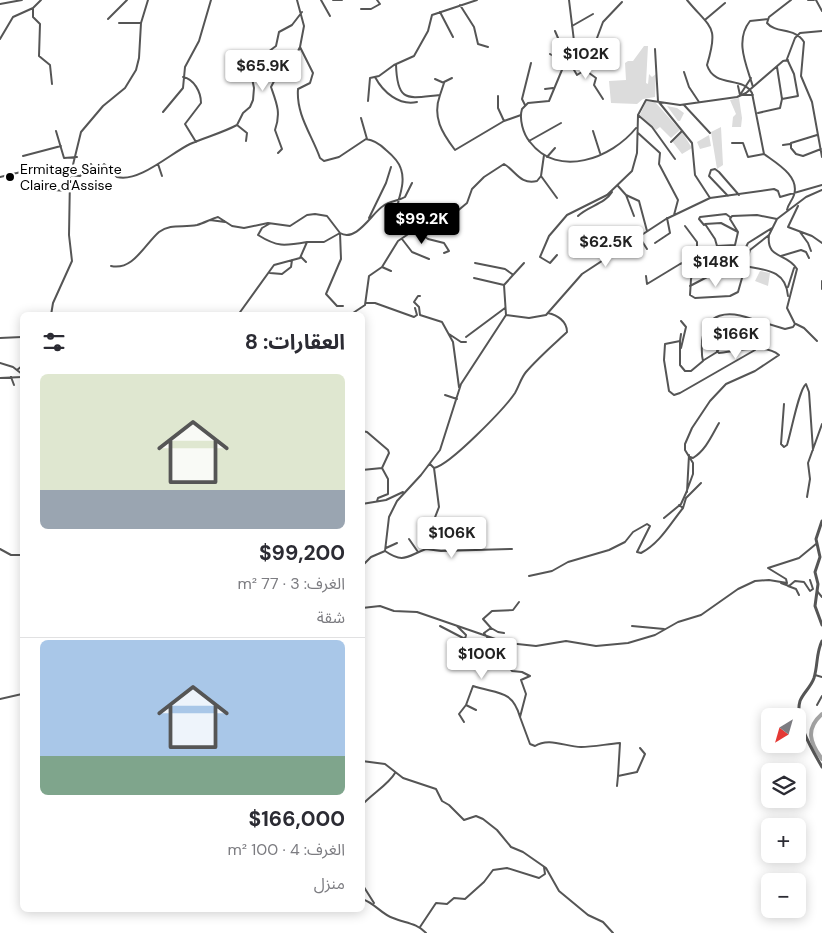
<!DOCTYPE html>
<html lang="ar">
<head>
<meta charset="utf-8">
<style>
  body { margin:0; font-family:"DM Sans","Noto Sans Arabic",sans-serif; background:#f7f7f7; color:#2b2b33; direction:rtl; height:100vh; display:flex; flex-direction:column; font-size:19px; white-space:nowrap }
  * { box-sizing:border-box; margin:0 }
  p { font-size:16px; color:#7c7c81 }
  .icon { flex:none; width:28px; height:28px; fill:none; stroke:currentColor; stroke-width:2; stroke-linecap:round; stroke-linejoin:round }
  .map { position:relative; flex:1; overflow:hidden; direction:ltr }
  .details { position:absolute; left:20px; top:312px; width:345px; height:600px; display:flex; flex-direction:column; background:#fff; border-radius:8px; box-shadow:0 2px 12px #0003; direction:rtl }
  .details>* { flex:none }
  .needle { width:32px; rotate:217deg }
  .fabs { position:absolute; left:761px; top:708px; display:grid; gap:10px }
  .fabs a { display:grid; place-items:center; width:45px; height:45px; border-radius:8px; background:#fff; box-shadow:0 2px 12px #0003; font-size:25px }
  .price { position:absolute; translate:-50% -42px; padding:0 11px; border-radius:5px; background:#fff; color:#222; font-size:16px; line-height:32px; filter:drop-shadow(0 1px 2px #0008) }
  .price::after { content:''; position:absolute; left:50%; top:30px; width:15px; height:11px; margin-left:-8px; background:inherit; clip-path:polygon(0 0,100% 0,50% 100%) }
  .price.active { background:#000; color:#fff }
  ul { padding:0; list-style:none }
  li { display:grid; align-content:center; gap:10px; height:265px; padding:0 20px }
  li+li { border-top:1px solid #e1e1e2 }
  li span { display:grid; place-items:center; height:155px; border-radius:8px; color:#555 }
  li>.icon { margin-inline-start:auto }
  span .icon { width:90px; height:90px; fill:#fffc; stroke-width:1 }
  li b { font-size:21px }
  h2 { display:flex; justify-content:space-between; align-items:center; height:60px; padding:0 20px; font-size:21px }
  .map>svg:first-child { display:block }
</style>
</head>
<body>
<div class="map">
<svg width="822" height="933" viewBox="0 0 822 933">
  <rect width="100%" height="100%" fill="#fff"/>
  <path fill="#dcdcdc" d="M644,46H648L646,83L648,84L649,74L652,77L656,74L655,97L643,99L637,104L611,103L609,81L626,80L625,63L628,61H633Z
    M739,98L742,118L741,127H732L733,117L736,114L730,100Z
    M646,102H655L680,130L671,138L660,127L656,130L640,115Z
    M667,106L677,108L684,113L680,121H678Z
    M721,127L723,165L717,169L711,132Z
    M682,132L692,148L682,154L672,141Z
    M709,135L711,146L700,149L697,142Z
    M760,271L770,273L768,286L755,281Z"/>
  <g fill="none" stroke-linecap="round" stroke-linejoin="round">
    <path stroke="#a3a3a3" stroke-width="4" d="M822,714C805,729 810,743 822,759"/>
    <path stroke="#555" stroke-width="2" d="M297,0L304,26L300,47L313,73L310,83L298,89C296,115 312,135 320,158L324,161L339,157L366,139C374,140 381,145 386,150C392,155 399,162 401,169C410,196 376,221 421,225
      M321,0L330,16
      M333,0H342
      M569,0L574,41L549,101L528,103L522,109C519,119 523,134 530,142C558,179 612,158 636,128
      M687,0C711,29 719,25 707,65C714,88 743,76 752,93L764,154C776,163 800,176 794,195C792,201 788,204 787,210
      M791,0L769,17L767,23C776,34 795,27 804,42L801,76L812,102L822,157
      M808,0H814
      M816,0L822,11
      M0,4L22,0
      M460,5L474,27L478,44L488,47
      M33,8V17L40,24L39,56L50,65L52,84
      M361,9H371L380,4L377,0
      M440,12L453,37
      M108,19L127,0
      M706,19L725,3
      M119,23H141
      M572,26L593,14
      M555,31L561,45L572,48
      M0,39L13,17L33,8L41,0
      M655,49L658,101L692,143L695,175L710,198
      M550,54L565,63
      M567,58L577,75L585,70L603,22L622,2
      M396,64C397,104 408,98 440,95C432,117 442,133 455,150L504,121L521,115
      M777,67L782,99
      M585,70L596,78L594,85L603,99
      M684,72L689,87L699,102
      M183,77C194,79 201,92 201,103L185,124L196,142
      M375,77C383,92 399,106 417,102
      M435,79L444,83L440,95
      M444,82L452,78
      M738,86L740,95
      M753,87C747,66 734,41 750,21L768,19
      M545,89L553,88
      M740,95L751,78
      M743,95H753
      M498,96V108L504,121
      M368,101L370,78L379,76L394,65L414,56L428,31L432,15L477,0
      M525,105L522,99L531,63
      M684,105L710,133
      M163,112L183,88L185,67L199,41L211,0
      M758,113L780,108L782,99L798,96L794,74L787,59L795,38L800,33L822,31
      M638,115L652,127L675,159
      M361,118L367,139
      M237,125L247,133L246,141
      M56,131L64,158L77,157
      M593,131L600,153
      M638,133L660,153L659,164L678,200L674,215
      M817,135L791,143V148L796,154L803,156L821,149
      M529,141L561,123
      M671,142L682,131
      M732,143H743L748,157L764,154
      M783,145L790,144
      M278,153L282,149L275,130C281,113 277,104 271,87L281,68L295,57L300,47
      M23,156L61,146
      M547,157L555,148
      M158,164L162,176
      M541,176L557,198
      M0,177L21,172L80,176L91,164L96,174L104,164L117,177C139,183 171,153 190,144C206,137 222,133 237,125L243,113L250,107L253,100L254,88L251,73L264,55L276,46L279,32L292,25L302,12
      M618,186L626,195L639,201L647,231
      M36,189L69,191
      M626,195L634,216
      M728,196L709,176L711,170L715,169L719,172L739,195
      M798,206L788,227L812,236L822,243
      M578,216C588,206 605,204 612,192
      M369,218L386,183L391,167
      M210,220L225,222
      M269,224L262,228L258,235C277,247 284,246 307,242
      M704,225L699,219L700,217L726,214L730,217
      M685,226L697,242V257
      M414,229L428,239L444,243L449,251L444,253
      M800,232L808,243L811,251
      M638,235L647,249
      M402,239L412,252L429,259
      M655,243L670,233L667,218
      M717,246L735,245L738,232
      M745,249L748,243L772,228
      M739,254L736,257L738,259L746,254
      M557,255L550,263L540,257L549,236L567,215L607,195L632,171L637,153L638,115L646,100L680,105L737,97L746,93L783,61L788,60
      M781,256L801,250L806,252L809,258
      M301,257L306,262
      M699,257L713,251L717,246L715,239L705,224L721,223L738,232L730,219L732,216L757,215L777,219
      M475,263L505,269L512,274
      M111,266C133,271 145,244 159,232C171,223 183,228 197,225C204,223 211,219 218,217L232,226L244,228L268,223L290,226L307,215L315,214L327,216L340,233C356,243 372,213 383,206C390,201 398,201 405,197L412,183
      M744,266C766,270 786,270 788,296
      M382,267L391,271
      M270,273L282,274L291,267L292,260
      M646,276L647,284L680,264L699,256L691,279L690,295L695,298L730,296L738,292L750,250L769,235L777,219L806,197L822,190
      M474,278L504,285
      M822,281V289
      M690,286L730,265L737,258
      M788,287L794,268
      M420,296H418L414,302L419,307L420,315L442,322L453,342L459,387
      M366,303H375L414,317L417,315L415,308
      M51,315L53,303L72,261L69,235L70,177L81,132L103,106L125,88L136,70L139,58L141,23L148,0
      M238,315L274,265L300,258L307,242H324L340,233L341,259L326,294L337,306H343
      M350,315L365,305L369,276L382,267L398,241L429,220L443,221L449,218L467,203L472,189L484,177L504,164C516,171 520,185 537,181L541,176L544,155
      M506,315L529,318L546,315L582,274L666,219L710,198L774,189L778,191L780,197L822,185
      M506,315L504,285L524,263
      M752,319C728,310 706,312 702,341C702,348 701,354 703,361L691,371H685L680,365V341L665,344L664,360L669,391L674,395L680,393L755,350
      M796,324L804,328L817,341
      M449,334L461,342H466
      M466,337L505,308
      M0,338L22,337
      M680,341L681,334
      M681,348L686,327L681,321
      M704,360L717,352
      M0,363L13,367L22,374
      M17,370L22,366
      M11,377L14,385
      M0,378L22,377
      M445,395L457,399
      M784,404L781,444L784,447L787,445C791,433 799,389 806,384L809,392L813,450
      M362,431L367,432L388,450L389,453L382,468
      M690,457L693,458C706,450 712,435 719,423
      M434,468C450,465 505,408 515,393C519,386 521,378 526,372C538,358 553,345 567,332C567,321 557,315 548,313
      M362,470L382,468L388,479V494L378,498L377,501
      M687,492L689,455
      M807,497L810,479L808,463L822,424
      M362,504L386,500L403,492
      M683,508L686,498L701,483
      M664,518L681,504L686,493L693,474V463L685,450V444L692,428L710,401L726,384L755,371L779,355C765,343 736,351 719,353L717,351L752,319L785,329L793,327L795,324L787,308L797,269C787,252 766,260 769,235
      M409,539L418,552
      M386,548L397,543
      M0,549L11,555H22
      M426,549C407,556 404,564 385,551L389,517L397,501L421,475L440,450L461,384L506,315
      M426,549L427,538L439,507L434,468L430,464
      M426,549L441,551L512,549
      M362,566L371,557L385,551
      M529,576L552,571L568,562L609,550L625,542L633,532L647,524L650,526L637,552L641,553C660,543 670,524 683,508L679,505
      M781,583L789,586L795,581L804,582L810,591L813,589L810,580
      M788,586L796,589L799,595
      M817,591L822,597
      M519,602L513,610L492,611L483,619L491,628L484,633L512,671L522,672L530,676L521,680L526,694L520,717L530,744L535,746C549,737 566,747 581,747C593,747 607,744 620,743L618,776L637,772L645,754L640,748
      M362,608L380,606L394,611L417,612L507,643L536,646L566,641L596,646L628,643L655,635L678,622L701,615L738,589L755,581L769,580L787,583L786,579L768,568L799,558L816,544
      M440,626L465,639L466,635L457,626
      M632,626L664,629
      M491,628L498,632L504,633
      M815,675L822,677
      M0,699L22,694
      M817,705L822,696
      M476,710L466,705L473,686C497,694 512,689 520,717
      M464,722L459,714L466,705
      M362,761L385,764L403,778L436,789L442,801L449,805L464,820L476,816L483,819L497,830L511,847L523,852L546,868L559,891L588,915L603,922L613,933
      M617,786L618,776
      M362,805C372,794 389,784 395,773
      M362,884L374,903
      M362,899C375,903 381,914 393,918C405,923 417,923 426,933
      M420,927L436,903L447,904L454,898L465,899L484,882L493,870L507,868L539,878L545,874L544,867"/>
    <path stroke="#555" stroke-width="3" d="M822,521L816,539L820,557L815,572L818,584L815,606L822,625
      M822,641C816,653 818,665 814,678C811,687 803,693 800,701C794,721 813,751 822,767"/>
  </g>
  <circle fill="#000" stroke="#fff" stroke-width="2" cx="10" cy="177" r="5"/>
  <g text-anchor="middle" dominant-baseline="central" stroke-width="5" stroke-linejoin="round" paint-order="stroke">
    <g font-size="14" fill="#000" stroke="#fff" text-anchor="start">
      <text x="20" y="169">Ermitage Sainte<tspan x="20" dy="16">Claire d'Assise</tspan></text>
    </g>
  </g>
</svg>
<div class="fabs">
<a><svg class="needle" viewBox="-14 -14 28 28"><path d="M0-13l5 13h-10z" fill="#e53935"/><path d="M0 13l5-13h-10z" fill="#7c7c81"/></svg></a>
<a><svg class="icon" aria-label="layers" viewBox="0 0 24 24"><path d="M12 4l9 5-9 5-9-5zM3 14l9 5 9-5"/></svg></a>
<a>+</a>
<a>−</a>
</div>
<b class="price" style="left:586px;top:80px">$102K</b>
<b class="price" style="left:263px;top:92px">$65.9K</b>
<b class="price active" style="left:422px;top:245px">$99.2K</b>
<b class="price" style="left:606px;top:268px">$62.5K</b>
<b class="price" style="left:716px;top:288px">$148K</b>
<b class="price" style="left:736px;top:360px">$166K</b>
<b class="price" style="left:452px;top:559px">$106K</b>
<b class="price" style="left:482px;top:680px">$100K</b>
<section class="details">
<h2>العقارات: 8<svg class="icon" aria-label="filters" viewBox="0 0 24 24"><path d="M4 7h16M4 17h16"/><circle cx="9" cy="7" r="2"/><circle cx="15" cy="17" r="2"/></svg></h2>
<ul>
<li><span style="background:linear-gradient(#dfe7d0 75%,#9aa5b1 0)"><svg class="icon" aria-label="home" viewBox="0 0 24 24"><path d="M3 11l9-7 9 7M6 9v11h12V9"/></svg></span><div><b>$99,200</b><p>الغرف: 3 · 77 m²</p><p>شقة</p></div></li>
<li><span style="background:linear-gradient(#a9c7e8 75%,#7fa58c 0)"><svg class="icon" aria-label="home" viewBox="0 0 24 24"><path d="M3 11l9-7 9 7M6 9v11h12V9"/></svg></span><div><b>$166,000</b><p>الغرف: 4 · 100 m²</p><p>منزل</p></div></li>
</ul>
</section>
</div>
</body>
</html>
